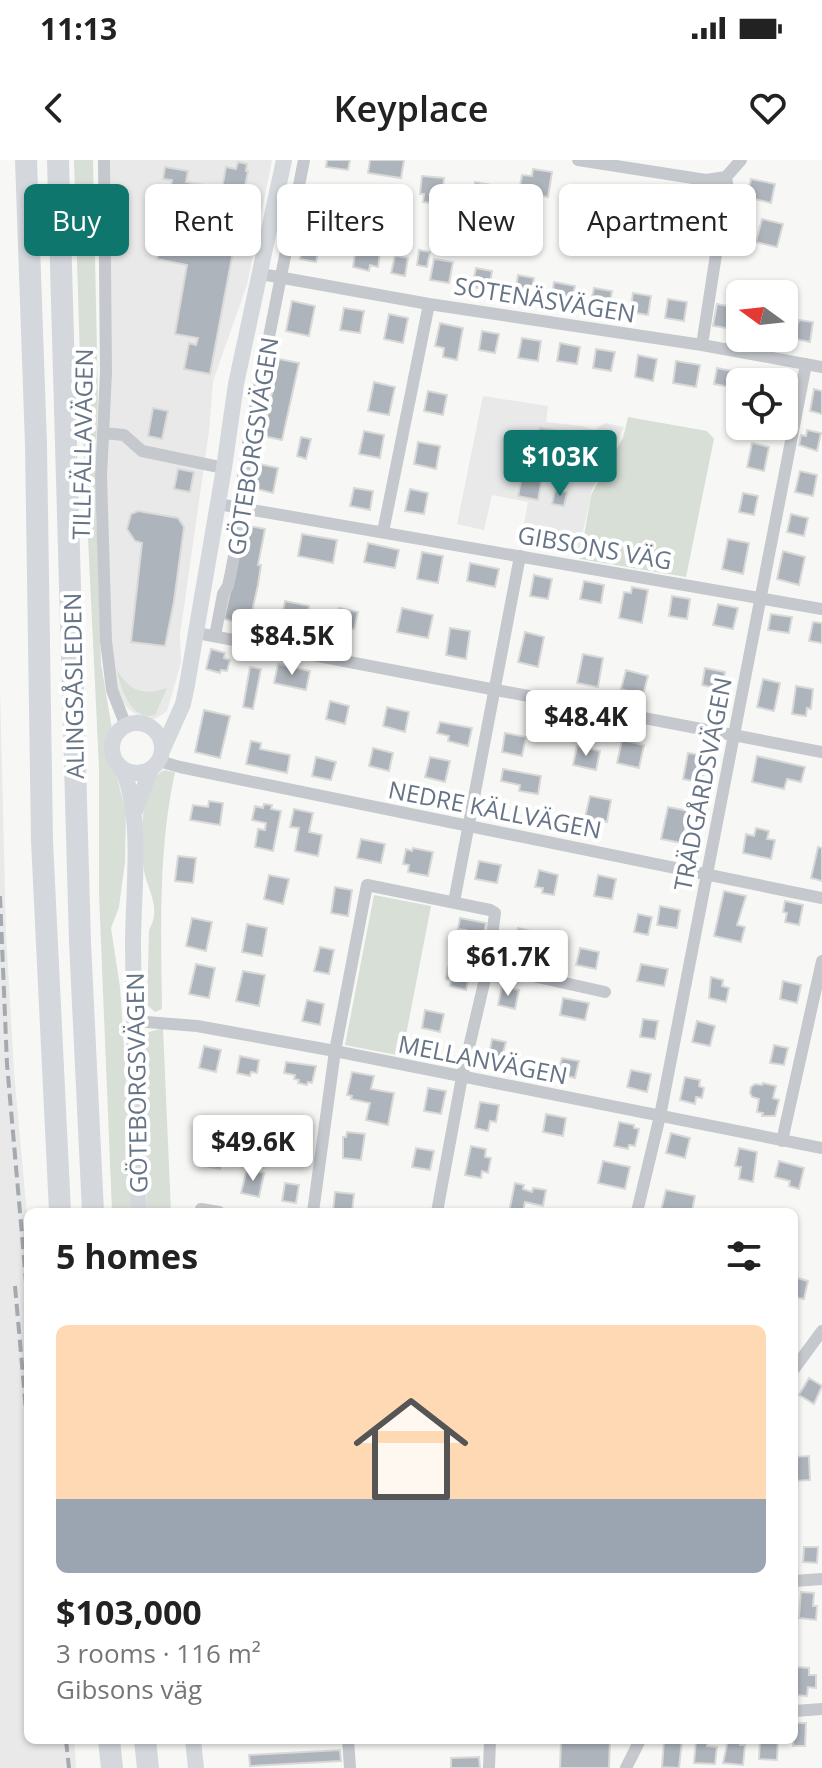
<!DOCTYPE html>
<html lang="en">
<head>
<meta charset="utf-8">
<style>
  body { margin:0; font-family:"Open Sans",sans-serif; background:#f2f2f2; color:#222; height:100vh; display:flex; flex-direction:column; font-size:30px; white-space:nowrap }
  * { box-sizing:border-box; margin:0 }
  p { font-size:26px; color:#767676 }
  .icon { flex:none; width:44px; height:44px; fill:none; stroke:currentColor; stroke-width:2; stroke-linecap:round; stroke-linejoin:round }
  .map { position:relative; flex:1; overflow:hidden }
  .panel { position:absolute; left:24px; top:1048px; width:774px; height:536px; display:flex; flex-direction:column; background:#fff; border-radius:12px; box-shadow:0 2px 6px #0004 }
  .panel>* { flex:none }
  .top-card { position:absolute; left:24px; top:24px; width:774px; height:72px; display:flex; gap:16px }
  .needle { width:52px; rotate:285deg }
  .controls { position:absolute; left:726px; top:120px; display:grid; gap:16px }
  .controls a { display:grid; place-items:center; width:72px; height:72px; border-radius:12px; background:#fff; box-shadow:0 2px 6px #0004; font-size:40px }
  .price { position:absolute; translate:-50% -68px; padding:0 18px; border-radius:8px; background:#fff; color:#222; font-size:26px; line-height:52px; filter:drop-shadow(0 2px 4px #0008) }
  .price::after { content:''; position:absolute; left:50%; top:48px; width:24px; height:18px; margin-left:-12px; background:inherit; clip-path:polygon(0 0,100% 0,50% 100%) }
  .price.current { background:#0f766e; color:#fff }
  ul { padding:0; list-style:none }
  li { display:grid; align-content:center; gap:16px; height:424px; padding:0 32px }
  li span { display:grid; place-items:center; height:248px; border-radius:12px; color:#555 }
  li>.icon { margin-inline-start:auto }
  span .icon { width:144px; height:144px; fill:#fffc; stroke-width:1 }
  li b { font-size:34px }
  h2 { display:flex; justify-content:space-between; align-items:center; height:96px; padding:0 32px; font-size:34px }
  .chip { padding:0 28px; border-radius:12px; background:#fff; box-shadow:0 2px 6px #0004; font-size:28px; line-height:72px }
  .chip.current { background:#0f766e; color:#fff }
  .status { display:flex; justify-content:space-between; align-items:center; height:56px; padding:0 40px; background:#fff; direction:ltr }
  .status svg { height:22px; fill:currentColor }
  header { display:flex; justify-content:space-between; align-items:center; height:104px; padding:0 32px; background:#fff; font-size:36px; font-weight:600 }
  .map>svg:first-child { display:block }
</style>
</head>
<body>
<div class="status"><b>11:13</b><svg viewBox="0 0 49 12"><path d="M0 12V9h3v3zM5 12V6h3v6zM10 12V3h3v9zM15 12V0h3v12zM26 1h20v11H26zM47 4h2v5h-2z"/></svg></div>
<header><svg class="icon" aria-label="back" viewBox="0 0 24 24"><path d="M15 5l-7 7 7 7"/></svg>Keyplace<svg class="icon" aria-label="heart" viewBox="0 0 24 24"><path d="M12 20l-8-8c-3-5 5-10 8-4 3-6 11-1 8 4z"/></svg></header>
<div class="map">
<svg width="822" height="1608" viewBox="0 0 822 1608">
  <rect width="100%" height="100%" fill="#f7f8f5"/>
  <path fill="#e8e9e8" d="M107,0H272L247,125L213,221L209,271L180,475L181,503L167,551L155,559H143L130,550L121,541L113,518L104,320Z
    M483,236L548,246L546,262L582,266L594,270L605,263L624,267L592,329L579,391L529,382L522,376L528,342L492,335L484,370L457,364Z
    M0,529L6,772L14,912L28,1065V1580H74L76,1608H0Z"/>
  <path fill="#d8dfd6" d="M74,0H93L98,242L95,312L101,503L112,569L105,590L109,604L116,614L126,651L125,702L119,747L111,768L120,827L135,1052H112L99,734V607L81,233Z
    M628,257L707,271L714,279L686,417L580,399L591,335L623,278Z
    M117,510C129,531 143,536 167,528L155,555C132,562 120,528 117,510Z
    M164,610L175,612C158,690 161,770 162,849L155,852L147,845L149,770C163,746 145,728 143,704C141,679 139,623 164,610Z
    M374,735L431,746L402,896L345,885Z
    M163,868L171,1052H147L142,880L146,873Z"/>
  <path fill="#adb4bb" stroke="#d9d9d7" stroke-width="2" d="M327,0H350L348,10L326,7Z
    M370,0H404L401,18L368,13Z
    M238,2L247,4L246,11H248L210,214L184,209L189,183L196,185L198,178L175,174L187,105L157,99L172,20L163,19L165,7L188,11L186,22L222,28L226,7L236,9Z
    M533,9L552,12L548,37L519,32L522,15L532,16Z
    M422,16L444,18L441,44L423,42L424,34H420Z
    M751,19L775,24L771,43L747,37Z
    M475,22L497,26L494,44L472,41Z
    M577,36L608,41L605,60L590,58L589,62L579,61V57L574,56Z
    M311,38L349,46L346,64L330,62L326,84L320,83L316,102L300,99Z
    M629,57L646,59L642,80L625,77Z
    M762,59L783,64L777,87L756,82Z
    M677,65L697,68L694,86L675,83Z
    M356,88L380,93L378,107L370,105L369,111L353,107Z
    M419,90L430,92L427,107L417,105Z
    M395,96L408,98L405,116L391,113Z
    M434,99L453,102L449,123L430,120Z
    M476,108L492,111L489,130L472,127Z
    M518,115L534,118L530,137L515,134Z
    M554,122L575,126L571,144L551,140Z
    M594,128L612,131L609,150L590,147Z
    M633,133L651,136L648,155L630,152Z
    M668,139L687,142L684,161L665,158Z
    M292,141L315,146L309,176L286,171Z
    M717,144L737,148L733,169L713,166Z
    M344,148L364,151L360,173L340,170Z
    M389,154L408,158L403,183L384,179Z
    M799,160L813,162L810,182L795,179L796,172L792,171L794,162L798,163Z
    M440,163L463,168L457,200L443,197L444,188L435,186Z
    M482,171L499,174L495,193L479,190Z
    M522,178L541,181L538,201L518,198Z
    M560,183L580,187L577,204L557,201Z
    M596,189L615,192L611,211L593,208Z
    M638,195L657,199L653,221L635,217Z
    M279,199L299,203L282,280L263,276Z
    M676,201L700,205L696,227L673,223Z
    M717,208L738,212L735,228L714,224Z
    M374,222L395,227L389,255L368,251Z
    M814,229L822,231V254L810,251Z
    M428,231L447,235L443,255L424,251Z
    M153,248L168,251L162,279L148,276Z
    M540,268L570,273L566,299L553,297L551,309L544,308L538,340L518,336L525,300L529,301L530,296L535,297Z
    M807,270L821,273L817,291L799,285L801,275L806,276Z
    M364,271L384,275L380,298L359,294Z
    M301,277L311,279L306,299L297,296Z
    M418,282L440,286L436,309L414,304Z
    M752,283L769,287L764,311L747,307Z
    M259,304L278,308L273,333L253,328Z
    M178,309L194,312L190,332L174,329Z
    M800,311L817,315L813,336L795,332Z
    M354,328L373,331L370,350L350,346Z
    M410,329L428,333L424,354L405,351Z
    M555,330L567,332L564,346L552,344Z
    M743,333L758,336L754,355L739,352Z
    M138,351L178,358L184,367L174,441L165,486L131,482L142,383L135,381L127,369L131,354Z
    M791,354L808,358L804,376L787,372Z
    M245,365L265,369L258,405H261L258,425L249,465L224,459Z
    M302,374L337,380L333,403L298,396Z
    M728,379L749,383L743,414L722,409Z
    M368,383L399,390L395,408L364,402Z
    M783,391L805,397L799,425L777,419Z
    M422,392L443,396L438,423L417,419Z
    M470,403L499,409L495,427L467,421Z
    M534,415L552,419L548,439L530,436Z
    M584,421L604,425L601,443L580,439Z
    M632,427L648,430L642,463L619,458L624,432L631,433Z
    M672,436L690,439L687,459L669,456Z
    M285,441L309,446L304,474L279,470Z
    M718,444L738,448L733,469L713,465Z
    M339,448L358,452L354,469L336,465Z
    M402,448L433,455L428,478L397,472Z
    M771,454L792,457L789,473L768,470Z
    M813,462L822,463V483L809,481Z
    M450,468L470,471L466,499L446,495Z
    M525,472L544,477L538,507L518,502Z
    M211,489L225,493L224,498L230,500L227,511L221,510L220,513L206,509Z
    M583,494L603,498L598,527L577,523Z
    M278,504L310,511L306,530L274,523Z
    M250,507L261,509L253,549L243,547Z
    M705,508L725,512L722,530L702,525Z
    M626,510L648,516L643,535L621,529Z
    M763,519L780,523L774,551L757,547Z
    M796,526L813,529L811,549L807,548L806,556L792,554Z
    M330,541L349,546L345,564L326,559Z
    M387,547L409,552L405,572L383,566Z
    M204,550L230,556L220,598L195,592Z
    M440,562L472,568L468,586L448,581L449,576L437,573Z
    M505,573L526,577L522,596L502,592Z
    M622,580L644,585L639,608L617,603Z
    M251,581L261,583L260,589L290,595L287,613L246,604Z
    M577,586L600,591L596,610L573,605Z
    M373,588L393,593L389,611L369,606Z
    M688,593L707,596L702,623L683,619Z
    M757,596L805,607L801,622L787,619L784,629L752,622Z
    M316,597L336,602L331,620L312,616Z
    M430,597L450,601L445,622L425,617Z
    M503,609L541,616L538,634L519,631L520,625L501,621Z
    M590,636L611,640L607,662L585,657Z
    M209,641L223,643L220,665L190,660L193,645L208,647Z
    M264,644L272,645L271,649L281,651L273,691L255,687L258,669L265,670L266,663L252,660L255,646L263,648Z
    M668,647L689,651L682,683L661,679Z
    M294,649L313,653L309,672L322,675L318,696L295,691L299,668L290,667Z
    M756,668L769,671L767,679L775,680L771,699L743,693L746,674L754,676Z
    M361,679L385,684L381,703L357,698Z
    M818,687L822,688V721L811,718Z
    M413,688L433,692L428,716L408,712L409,705L403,704L406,689L412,691Z
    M178,696L196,698L193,723L175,721Z
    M479,701L501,705L497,723L475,719Z
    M539,710L558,715L554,735L542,733L543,728L535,727Z
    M269,715L289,719L283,744L264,739Z
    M598,715L616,719L612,739L594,736Z
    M335,727L352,730L348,756L331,753Z
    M724,731L746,736L737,765L745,767L741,782L714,776Z
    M785,741L803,745L799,765L785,762L787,753L783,752Z
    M660,746L680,750L677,768L657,765Z
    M638,754L652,757L648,775L634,772Z
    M192,758L212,762L206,791L186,786Z
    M460,758L486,763L482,784L463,780L466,770L458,769Z
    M247,764L267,768L262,796L242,792Z
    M518,768L530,771L528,778L537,779L534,796L514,792Z
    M320,787L334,790L329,814L314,811Z
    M580,788L599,792L596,809L576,805Z
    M196,804L215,808L209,838L189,834Z
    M641,804L668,809L664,826L637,821Z
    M448,808L470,812L466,830L450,826L451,820L446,819Z
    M243,811L265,815L259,846L236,841Z
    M711,817L723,820L722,826L729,828L726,842L709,838Z
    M783,821L801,825L797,843L780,839Z
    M502,826L519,830L515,849L498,845Z
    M563,838L589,843L585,860L560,855Z
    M307,840L324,844L320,865L302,861Z
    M425,850L444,854L440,872L422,868Z
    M643,859L658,861L655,879L640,877Z
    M697,861L715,866L710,886L692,882Z
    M492,879L506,882L503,893L510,894L507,904L488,900Z
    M774,885L788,888L784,905L770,903Z
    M204,886L221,890L216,912L199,908Z
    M240,896L259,900L257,913L251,912L250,916L237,913Z
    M562,898L579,901L575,918L558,914Z
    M286,902L316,906L312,923L308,922L307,925L298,923L299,920L294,919L295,915L284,913Z
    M631,910L651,914L647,932L627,927Z
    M352,912L374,916L371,929L394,933L388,965L366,960L370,943L351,939L352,936L347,935Z
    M685,917L700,920L699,926L704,928L702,938L696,937L695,944L680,940Z
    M763,923L776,926L773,938L779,940L775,956H762L763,953L757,952L759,939L752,937L750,933L751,927L755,924L762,925Z
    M428,928L446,931L441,954L424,951Z
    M480,942L499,945L496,962L490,961L488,971L475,968Z
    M546,954L566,958L563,976L543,972Z
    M619,962L634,965V968L639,969L635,986L629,985L628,989L614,986Z
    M347,972L365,974L361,1000L343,998V977H346Z
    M671,973L690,978L685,998L666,993Z
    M206,976L226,980L220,1009L200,1005Z
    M471,986L486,989L485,997L491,998L488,1013L482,1011L481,1018L465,1015Z
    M416,988L434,991L430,1010L412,1007Z
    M739,988L757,992L753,1022L739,1019L741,1007L735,1006Z
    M603,1001L630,1007L625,1029L598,1023Z
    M779,1001L804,1008L799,1029L789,1026L790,1021L775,1017Z
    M247,1009L264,1013L259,1037L241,1033Z
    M285,1023L299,1025L296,1043L282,1041Z
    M515,1023L524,1025L523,1029L532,1032L533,1028L546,1030L543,1046L525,1042L523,1052H509Z
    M666,1030L695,1036L692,1051L679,1049L678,1052L661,1050Z
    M335,1032L354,1034L352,1052H333Z
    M794,1117L808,1121L804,1139L794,1137Z
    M809,1218L822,1226L814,1244L799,1235Z
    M809,1296L810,1320L794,1321V1297Z
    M804,1387H818L817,1403L803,1402Z
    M801,1432L814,1433L813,1446H817L816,1460L799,1458Z
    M797,1507L809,1508V1515H816V1528L808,1527L807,1536L795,1535Z
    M794,1563H806L805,1586H793Z
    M580,1580H610L609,1608H560L561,1581Z
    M664,1580H682L679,1608L662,1607Z
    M696,1580H708L707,1586L717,1587L715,1604L694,1603Z
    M728,1580H740V1585H745L743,1605L723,1603Z
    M760,1580H778L777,1600L759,1599Z
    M340,1590L341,1601L250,1606L249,1595Z
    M479,1597L480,1608H451V1598Z"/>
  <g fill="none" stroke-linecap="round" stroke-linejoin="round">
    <path stroke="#c5c8cc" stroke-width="12" d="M104,0L106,212L101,316L106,481L112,530L126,566
      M578,0L706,20L726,17
      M261,114L429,144L702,185L822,207
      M702,185L717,88L729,35L726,17L741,0
      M103,273L124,275L142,291L224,308
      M218,344L822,449
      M383,372L429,144
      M197,473L822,592
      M215,476L223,434L228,426L231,412L241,358L240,336L249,278L304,0
      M159,601L180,607L822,738
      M454,742L520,396
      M488,806L605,832
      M134,861L197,866L335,891L822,988
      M782,981L822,801
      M201,1049L219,1052
      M313,1052L335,891L367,725L490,750L495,753L488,806L462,917L437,1052
      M637,1052L660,956L806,204
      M794,1209L822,1171
      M794,1421L822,1419
      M794,1551L822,1549
      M348,1580L350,1608
      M489,1608L490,1580
      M626,1608L640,1580"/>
    <path stroke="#d4d8dd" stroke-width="16" d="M112 588a25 25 0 1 1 50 0a25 25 0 1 1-50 0Z
      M162,591L183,544L187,525L224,308L236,224L284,0
      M121,607C144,652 133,731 133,783C134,872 135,962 139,1052
      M135,651L151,609
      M193,1580L196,1608"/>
    <path stroke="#d4d8dd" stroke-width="22" d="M26,0L36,285L42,681L60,1052
      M58,0L80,782L93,1052
      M109,1580L112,1608
      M145,1580L148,1608"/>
    <path stroke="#a5aab1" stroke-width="4" stroke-dasharray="12 6" stroke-linecap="butt" d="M0,736L7,904L28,1144
      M15,1126L28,1273
      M66,1580L69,1608"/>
  </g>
  <g text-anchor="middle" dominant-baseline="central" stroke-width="8" stroke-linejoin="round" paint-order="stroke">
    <g font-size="24" fill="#667486" stroke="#fff">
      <text transform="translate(545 139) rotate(9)">SOTENÄSVÄGEN</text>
      <text transform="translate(82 284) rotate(-89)">TILLFÄLLAVÄGEN</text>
      <text transform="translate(252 286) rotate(-81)">GÖTEBORGSVÄGEN</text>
      <text transform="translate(595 387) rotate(10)">GIBSONS VÄG</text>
      <text transform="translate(73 526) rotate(-91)">ALINGSÅSLEDEN</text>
      <text transform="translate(702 624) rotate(-79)">TRÄDGÅRDSVÄGEN</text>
      <text transform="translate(495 649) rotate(11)">NEDRE KÄLLVÄGEN</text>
      <text transform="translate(483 899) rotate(11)">MELLANVÄGEN</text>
      <text transform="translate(136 923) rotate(-91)">GÖTEBORGSVÄGEN</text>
    </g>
  </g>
</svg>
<div class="controls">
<a><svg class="needle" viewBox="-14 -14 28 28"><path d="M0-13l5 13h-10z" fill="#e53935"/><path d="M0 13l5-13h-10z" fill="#767676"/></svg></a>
<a><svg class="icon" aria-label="locate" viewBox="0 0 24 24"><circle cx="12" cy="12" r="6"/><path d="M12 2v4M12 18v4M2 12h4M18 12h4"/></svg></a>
</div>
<b class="price current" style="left:560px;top:338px">$103K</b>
<b class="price" style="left:292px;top:517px">$84.5K</b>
<b class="price" style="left:586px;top:598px">$48.4K</b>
<b class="price" style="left:508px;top:838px">$61.7K</b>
<b class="price" style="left:253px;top:1023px">$49.6K</b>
<div class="top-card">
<a class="chip current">Buy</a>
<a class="chip">Rent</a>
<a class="chip">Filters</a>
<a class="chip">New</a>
<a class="chip">Apartment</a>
</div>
<section class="panel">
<h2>5 homes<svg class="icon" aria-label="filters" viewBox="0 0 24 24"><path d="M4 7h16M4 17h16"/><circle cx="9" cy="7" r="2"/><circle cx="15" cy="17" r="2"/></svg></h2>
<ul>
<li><span style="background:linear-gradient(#ffd9b3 70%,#9aa5b1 0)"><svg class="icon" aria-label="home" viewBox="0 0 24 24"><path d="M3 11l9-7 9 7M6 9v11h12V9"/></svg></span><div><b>$103,000</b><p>3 rooms · 116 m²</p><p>Gibsons väg</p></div></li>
</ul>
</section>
</div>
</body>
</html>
